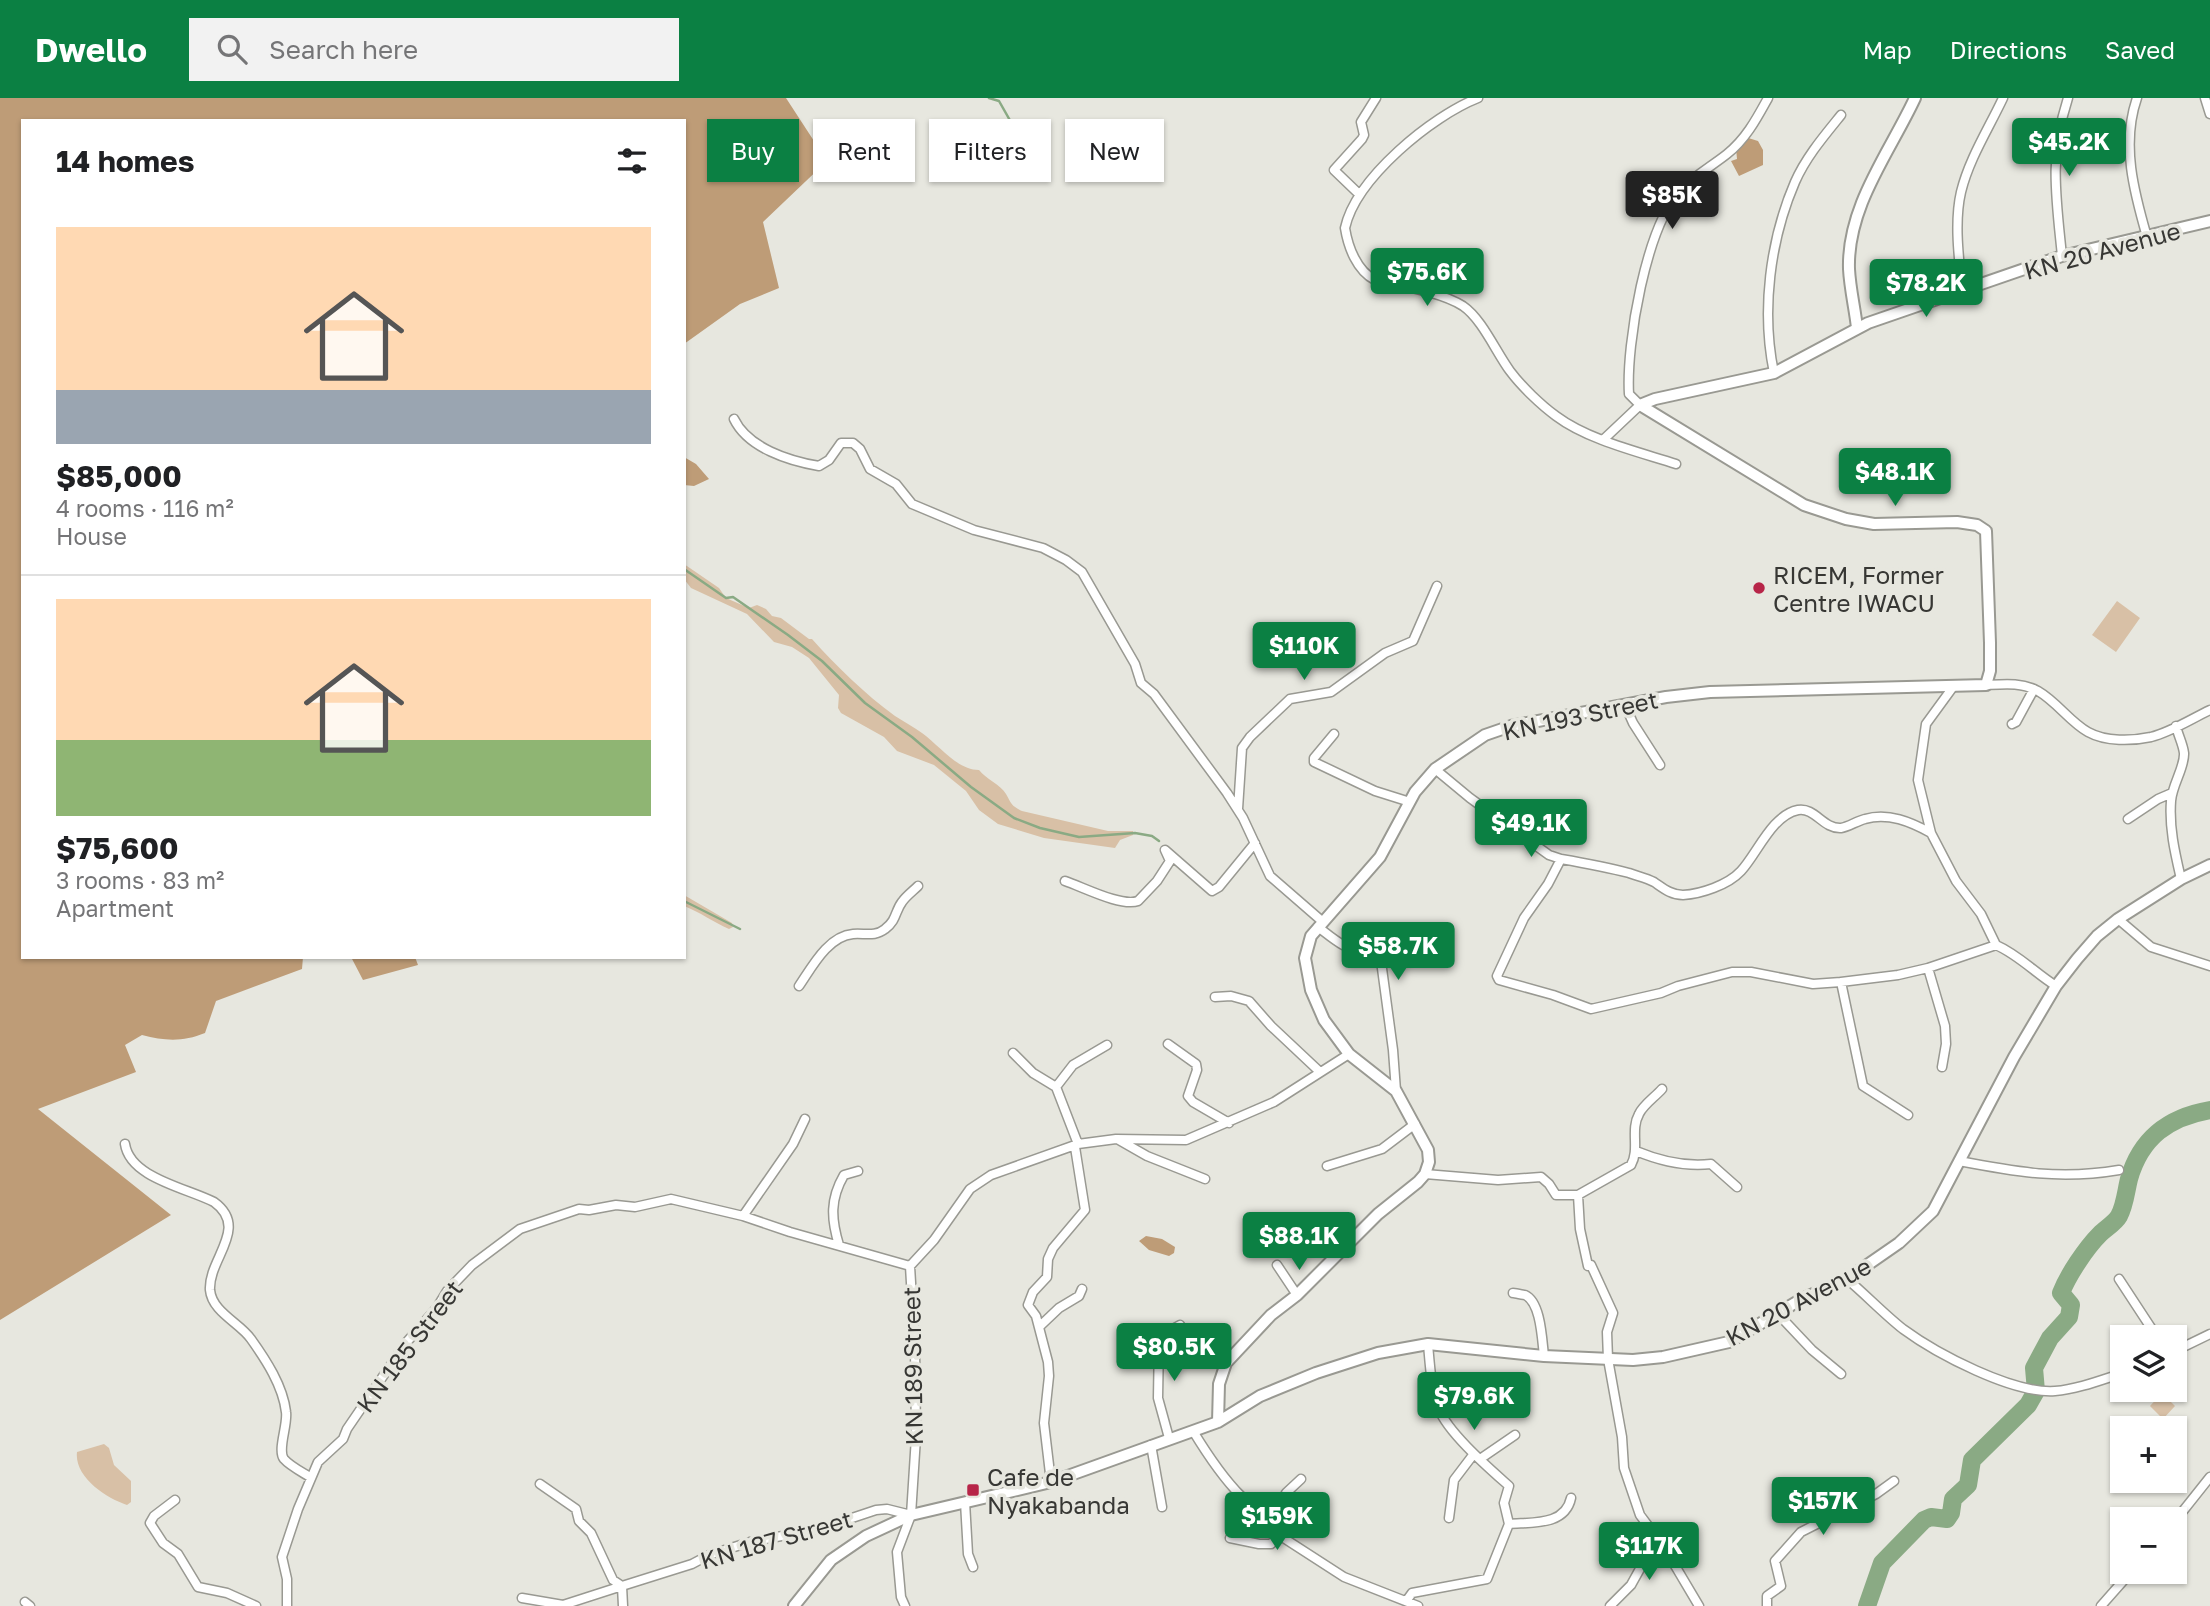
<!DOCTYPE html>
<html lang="en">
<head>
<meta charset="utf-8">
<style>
  body { margin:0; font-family:"Golos Text",sans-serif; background:#f2f2f2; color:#202124; height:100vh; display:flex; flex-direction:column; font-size:26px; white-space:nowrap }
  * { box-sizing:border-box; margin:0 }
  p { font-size:23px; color:#757577 }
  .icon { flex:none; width:38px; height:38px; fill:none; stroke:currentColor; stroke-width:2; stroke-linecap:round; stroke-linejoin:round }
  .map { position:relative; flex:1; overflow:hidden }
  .details { position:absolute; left:21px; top:21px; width:665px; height:840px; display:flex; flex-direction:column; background:#fff; border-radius:0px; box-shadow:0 2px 5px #0004 }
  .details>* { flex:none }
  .guide { position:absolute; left:707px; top:21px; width:665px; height:63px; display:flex; gap:14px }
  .controls { position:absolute; left:2110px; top:1227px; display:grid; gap:14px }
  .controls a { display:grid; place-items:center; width:77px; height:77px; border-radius:0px; background:#fff; box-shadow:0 2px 5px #0004; font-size:35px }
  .price { position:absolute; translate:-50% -60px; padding:0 16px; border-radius:7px; background:#0b8043; color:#fff; font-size:23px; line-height:46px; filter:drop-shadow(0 2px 4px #0008) }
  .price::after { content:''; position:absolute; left:50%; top:42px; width:21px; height:16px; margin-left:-10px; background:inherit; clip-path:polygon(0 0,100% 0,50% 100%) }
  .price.active { background:#222; color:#fff }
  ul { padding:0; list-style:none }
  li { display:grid; align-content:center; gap:14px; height:371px; padding:0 35px }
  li+li { border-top:2px solid #e0e0e0 }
  li span { display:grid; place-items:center; height:217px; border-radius:0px; color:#555 }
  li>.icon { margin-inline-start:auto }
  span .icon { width:126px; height:126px; fill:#fffc; stroke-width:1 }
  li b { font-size:30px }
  h2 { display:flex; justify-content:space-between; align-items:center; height:84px; padding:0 35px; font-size:30px }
  .chip { padding:0 24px; border-radius:0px; background:#fff; box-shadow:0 2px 5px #0004; font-size:24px; line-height:63px }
  .chip.active { background:#0b8043; color:#fff }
  header { display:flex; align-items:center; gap:42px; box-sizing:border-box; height:98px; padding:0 35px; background:#0b8043; color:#fff }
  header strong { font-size:33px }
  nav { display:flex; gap:38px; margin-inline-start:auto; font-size:24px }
  .search { width:490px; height:63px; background:#f2f2f2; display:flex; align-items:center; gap:18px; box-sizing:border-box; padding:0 24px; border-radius:0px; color:#757577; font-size:26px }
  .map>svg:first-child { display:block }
</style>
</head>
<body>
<header>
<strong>Dwello</strong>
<div class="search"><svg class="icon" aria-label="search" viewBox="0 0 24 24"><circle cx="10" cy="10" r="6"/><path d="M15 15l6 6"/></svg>Search here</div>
<nav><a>Map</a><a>Directions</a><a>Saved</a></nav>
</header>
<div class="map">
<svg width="2210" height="1508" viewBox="0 0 2210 1508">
  <rect width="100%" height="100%" fill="#e7e7df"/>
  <path fill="#d8c0a6" d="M684,466L719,490L726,500L749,510L757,507L766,511L772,518L781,520L809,541H812C837,569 865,596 895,618C904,624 914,629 922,635C940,648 957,672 979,672C986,681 1001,687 1006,696C1012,706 1010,707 1022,713L1108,733H1133V737L1120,742L1115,750L1044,740L998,726L979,712L966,693L934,667L897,653L884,639L841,615L838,610L839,597L809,560L792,549L774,544L747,516L691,490L684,481Z
    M2117,503L2140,520L2116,554L2092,537Z
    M684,797L732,825L733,829L729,831C713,824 700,814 684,808Z
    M2162,1295L2175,1308L2163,1321L2150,1308Z
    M104,1346L109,1350L114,1367L131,1383V1404L127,1407C106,1400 74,1379 77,1354Z"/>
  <path fill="#be9c77" d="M0,0H786L827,63L763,124L779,190L740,206L684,246V23H23V859H303L302,871L216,903L205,935C183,944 165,943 142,937L125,947L136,974L38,1011L171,1117L0,1222Z
    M1745,39L1758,43L1763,52V67L1739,78L1731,63L1737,61L1736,50Z
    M684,359L696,366L709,381L694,388L684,387Z
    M351,859H415L418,867L363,882Z
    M1146,1138L1162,1141L1175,1149L1174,1155L1169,1158L1149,1152L1139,1143Z"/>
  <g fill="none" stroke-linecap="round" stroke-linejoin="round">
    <path stroke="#8aaa84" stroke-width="2.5" d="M989,0L999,3L1020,40
      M684,471L726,500L733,499L788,537L822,563L865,605L912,639L971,689L1014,720L1040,730L1079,739L1135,735L1152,738L1159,743
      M684,803L740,831"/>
    <path stroke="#8aaa84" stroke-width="18" d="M1867,1508L1882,1465L1924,1422L1931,1419L1947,1421L1951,1415L1953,1401L1968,1387L1972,1362L2028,1307L2036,1293L2034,1270L2050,1240L2069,1219L2071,1207L2061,1195C2068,1177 2086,1150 2100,1136C2106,1130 2115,1125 2119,1118C2125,1107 2126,1093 2129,1081C2141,1039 2169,1019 2210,1012"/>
    <g stroke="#999992" stroke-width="11">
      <path id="street" d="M1478,0C1432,18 1356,80 1345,130C1348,149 1357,173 1375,182C1401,188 1441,194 1463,208C1482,221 1496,254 1510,273C1522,289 1541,307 1556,318C1588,342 1639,354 1676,366
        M2137,0C2121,46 2134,94 2147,139
        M2205,0L2210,16
        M1359,96L1334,72L1362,41L1364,37L1361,24L1376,0
        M2062,158C2056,98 2049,59 2068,0
        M1962,191C1959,161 1954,124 1961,94C1969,61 1989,30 2003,0
        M1774,275C1761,213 1770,142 1795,84C1806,59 1824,38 1841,17
        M734,321C748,350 789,363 819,368L829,362L841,345H853L860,351L870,371L896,386L912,406L974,432L1043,450L1066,462L1082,474L1135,566L1141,585L1154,596L1227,695L1243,720L1270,778L1323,824
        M1604,341L1640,307L1629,296C1626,246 1646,128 1681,92C1695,77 1712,68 1727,56C1746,41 1757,20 1768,0
        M1986,587C2004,586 2022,584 2038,593C2057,604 2070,624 2088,634C2106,644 2132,643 2151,639C2171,634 2191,621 2210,612
        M1953,589L1926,626L1918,682L1931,735L1956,783L1981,816L1996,847C2019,857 2035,875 2056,888
        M1625,607L1633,625L1660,667
        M2012,626L2016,624L2034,591
        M2176,628C2178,637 2183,646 2184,655C2185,669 2172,687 2171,703C2169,730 2175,755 2181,781
        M1334,636L1314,660V664L1375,693L1410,704
        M1435,671L1470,700L1549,757L1561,761L1548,786L1524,820L1497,878L1499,882L1553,897L1591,911L1661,895L1678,888L1732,874H1751L1813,886L1841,884L1898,877L1928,870L1996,847
        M1238,711L1242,650L1250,639L1290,601L1331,594L1385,555L1413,543L1437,488
        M2128,721L2158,701L2172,695
        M1561,761C1584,765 1606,769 1629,775C1637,778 1646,780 1654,784C1663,790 1671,797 1683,797C1701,796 1728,787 1741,773C1757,756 1772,717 1798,712C1815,709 1823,731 1841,730C1848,729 1857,723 1865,721C1888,714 1911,724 1931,735
        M1065,783C1083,789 1121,809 1138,803L1157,783L1170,763L1165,752L1212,793L1219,789L1255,745
        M2118,821L2151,849L2210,868
        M1318,829C1326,835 1334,842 1343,847C1356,854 1370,852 1381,863L1393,952L1396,993
        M1928,870L1945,928L1946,946L1942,969
        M1841,884L1863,988L1908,1017
        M799,888C812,869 828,838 853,836C865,835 875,839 885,831C897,822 895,813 902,804C906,798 913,793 918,788
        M1215,899L1231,898L1249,903L1271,928L1320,974
        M1168,946L1196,966L1197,972L1188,998L1193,1004L1229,1025
        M1013,955L1033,975L1056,989L1078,1046
        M1056,989L1073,967L1107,947
        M1119,1042L1147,1058L1205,1081
        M125,1046C130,1080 187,1090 214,1104C250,1130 208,1161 210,1192C212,1214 240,1225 251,1241C266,1262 283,1288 286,1314C288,1327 277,1352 284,1361C290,1368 302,1374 310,1379
        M1636,1053C1660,1063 1685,1069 1711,1066L1737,1089
        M1959,1063C2017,1074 2060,1082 2119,1072
        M1327,1068L1382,1051L1415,1026
        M1425,1076L1498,1082L1541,1079L1549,1086L1556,1097H1578L1631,1067C1640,1051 1630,1032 1639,1016C1643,1007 1655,999 1662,991
        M1578,1097L1580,1131L1588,1168L1591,1167L1613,1215L1607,1234L1608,1261L1622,1339L1624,1370L1640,1417L1664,1449L1699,1508
        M743,1118L793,1046L805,1021
        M839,1147C831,1121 830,1101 844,1077L858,1073
        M1277,1167L1297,1197
        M1847,1181C1866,1197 1884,1216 1903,1231C1937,1256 2013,1296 2055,1293C2078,1291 2101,1282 2123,1275
        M2119,1181L2157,1239
        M1513,1195C1514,1195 1524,1197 1525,1197C1541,1204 1542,1242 1544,1258
        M1778,1216L1812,1252L1841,1276
        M1039,1229L1059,1210L1079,1198L1082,1191
        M2175,1253L2210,1236
        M1193,1333C1207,1356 1222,1379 1241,1398C1255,1412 1271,1420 1279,1437L1344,1479L1418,1508
        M1169,1340L1158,1300L1159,1242L1162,1237L1180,1227
        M1151,1347L1162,1409
        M1480,1361L1515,1337
        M1051,1384L1044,1325L1049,1278L1048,1264L1036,1218L1028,1207L1033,1194L1047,1179L1048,1161L1053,1150L1085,1112L1075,1049
        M540,1386L576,1411L579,1423L591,1435L613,1482L622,1488
        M175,1402L154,1418L150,1425L163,1445L178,1456L198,1489L227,1495L256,1508
        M965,1404L968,1456L973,1469
        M1449,1420L1454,1382L1473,1357
        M2175,1423L2210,1379
        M1273,1426L1286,1395L1301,1381
        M1509,1426C1532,1424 1565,1428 1571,1400
        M1230,1440L1259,1446H1271L1279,1437
        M522,1500L563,1507L622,1488
        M1407,1502L1412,1495L1487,1481L1509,1426L1504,1405L1509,1388C1490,1371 1448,1335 1439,1311C1431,1291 1430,1268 1428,1246
        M25,1504L30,1508
        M287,1508V1481L282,1459L298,1411L318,1364L343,1341L347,1331L405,1246L436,1211L447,1193L472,1167L520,1131L579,1111L589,1112L616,1107L635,1109L671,1101L743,1118L790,1134L910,1168
        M623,1508L622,1488L692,1466L709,1457L750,1444L819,1431L876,1412L887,1411L911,1417
        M905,1508L901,1499L897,1454L911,1417L916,1339L915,1251L910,1168L934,1142L970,1091L991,1077L1078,1046L1116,1041L1186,1042L1274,1004L1349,956
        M1610,1508L1631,1487L1657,1440
        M1767,1508V1498L1781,1488L1775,1463L1801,1434L1876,1396L1894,1383
        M2101,1508L2131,1474"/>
    </g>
    <g stroke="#999992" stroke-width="14">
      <path id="secondary" d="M1857,230C1855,211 1850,191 1849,171C1847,108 1890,54 1915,0
        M1640,307L1655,301L1774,275L1868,225L2062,158L2210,123
        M1218,1324L1219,1286L1226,1265L1271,1217L1297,1197L1378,1116L1418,1084L1425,1076L1429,1064L1428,1052L1396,993L1349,956L1324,922L1311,892L1305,860L1311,838L1380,759L1415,694L1435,671L1485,637L1511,628L1666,599L1710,594L1986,587L1990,573V545L1986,433L1977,427L1957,424L1874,426L1846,421L1804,407L1640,307
        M794,1508L831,1462L866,1438L911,1417L1051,1384L1218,1324L1260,1298L1316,1275L1378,1255L1428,1246L1544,1258L1633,1262L1663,1259L1729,1244L1800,1202L1847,1181L1899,1145L1933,1113L2014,959L2056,888L2077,861L2097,838L2118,821L2181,781L2210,767"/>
    </g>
    <use href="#street" stroke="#fff" stroke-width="8"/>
    <use href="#secondary" stroke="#fff" stroke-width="10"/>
  </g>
  <g fill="#b72548" stroke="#e7e7df" stroke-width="2.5">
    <circle cx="1759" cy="490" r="7"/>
    <rect x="966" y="1385" width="14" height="14" rx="3.5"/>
  </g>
  <g text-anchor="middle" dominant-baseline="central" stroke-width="7" stroke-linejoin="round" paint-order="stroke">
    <g font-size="24" fill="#373734" stroke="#e7e7df">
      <text transform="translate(2102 152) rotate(-15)">KN 20 Avenue</text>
      <text transform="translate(1580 617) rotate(-12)">KN 193 Street</text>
      <text transform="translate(1798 1203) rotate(-28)">KN 20 Avenue</text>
      <text transform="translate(409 1248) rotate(-53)">KN 185 Street</text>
      <text transform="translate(912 1268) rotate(-91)">KN 189 Street</text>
      <text transform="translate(776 1441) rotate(-16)">KN 187 Street</text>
    </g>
    <g font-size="24" fill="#373734" stroke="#e7e7df" text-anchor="start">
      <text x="1773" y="476">RICEM, Former<tspan x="1773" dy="28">Centre IWACU</tspan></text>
      <text x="987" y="1378">Cafe de<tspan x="987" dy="28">Nyakabanda</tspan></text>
    </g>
  </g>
</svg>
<div class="controls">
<a><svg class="icon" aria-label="layers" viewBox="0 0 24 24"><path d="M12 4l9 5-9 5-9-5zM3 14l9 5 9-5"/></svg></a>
<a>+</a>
<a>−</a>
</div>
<b class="price" style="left:2069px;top:80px">$45.2K</b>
<b class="price active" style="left:1672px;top:133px">$85K</b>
<b class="price" style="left:1427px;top:210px">$75.6K</b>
<b class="price" style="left:1926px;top:221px">$78.2K</b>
<b class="price" style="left:1895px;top:410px">$48.1K</b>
<b class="price" style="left:1304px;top:584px">$110K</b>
<b class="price" style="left:1531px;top:761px">$49.1K</b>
<b class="price" style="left:1398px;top:884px">$58.7K</b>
<b class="price" style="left:1299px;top:1174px">$88.1K</b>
<b class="price" style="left:1174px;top:1285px">$80.5K</b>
<b class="price" style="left:1474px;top:1334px">$79.6K</b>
<b class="price" style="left:1823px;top:1439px">$157K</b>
<b class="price" style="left:1277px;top:1454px">$159K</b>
<b class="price" style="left:1649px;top:1484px">$117K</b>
<div class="guide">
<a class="chip active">Buy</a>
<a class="chip">Rent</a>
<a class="chip">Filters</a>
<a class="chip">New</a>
</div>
<section class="details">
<h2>14 homes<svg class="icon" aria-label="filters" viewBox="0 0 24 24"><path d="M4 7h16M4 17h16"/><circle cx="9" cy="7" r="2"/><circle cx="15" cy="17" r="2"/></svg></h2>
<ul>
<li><span style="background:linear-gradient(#ffd9b3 75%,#9aa5b1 0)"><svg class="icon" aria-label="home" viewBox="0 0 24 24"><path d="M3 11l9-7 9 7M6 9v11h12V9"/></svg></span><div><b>$85,000</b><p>4 rooms · 116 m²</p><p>House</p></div></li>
<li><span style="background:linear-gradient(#ffd9b3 65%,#8fb573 0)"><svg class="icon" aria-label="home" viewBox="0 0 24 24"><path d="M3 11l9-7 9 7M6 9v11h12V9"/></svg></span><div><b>$75,600</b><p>3 rooms · 83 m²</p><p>Apartment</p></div></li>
</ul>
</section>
</div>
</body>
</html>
